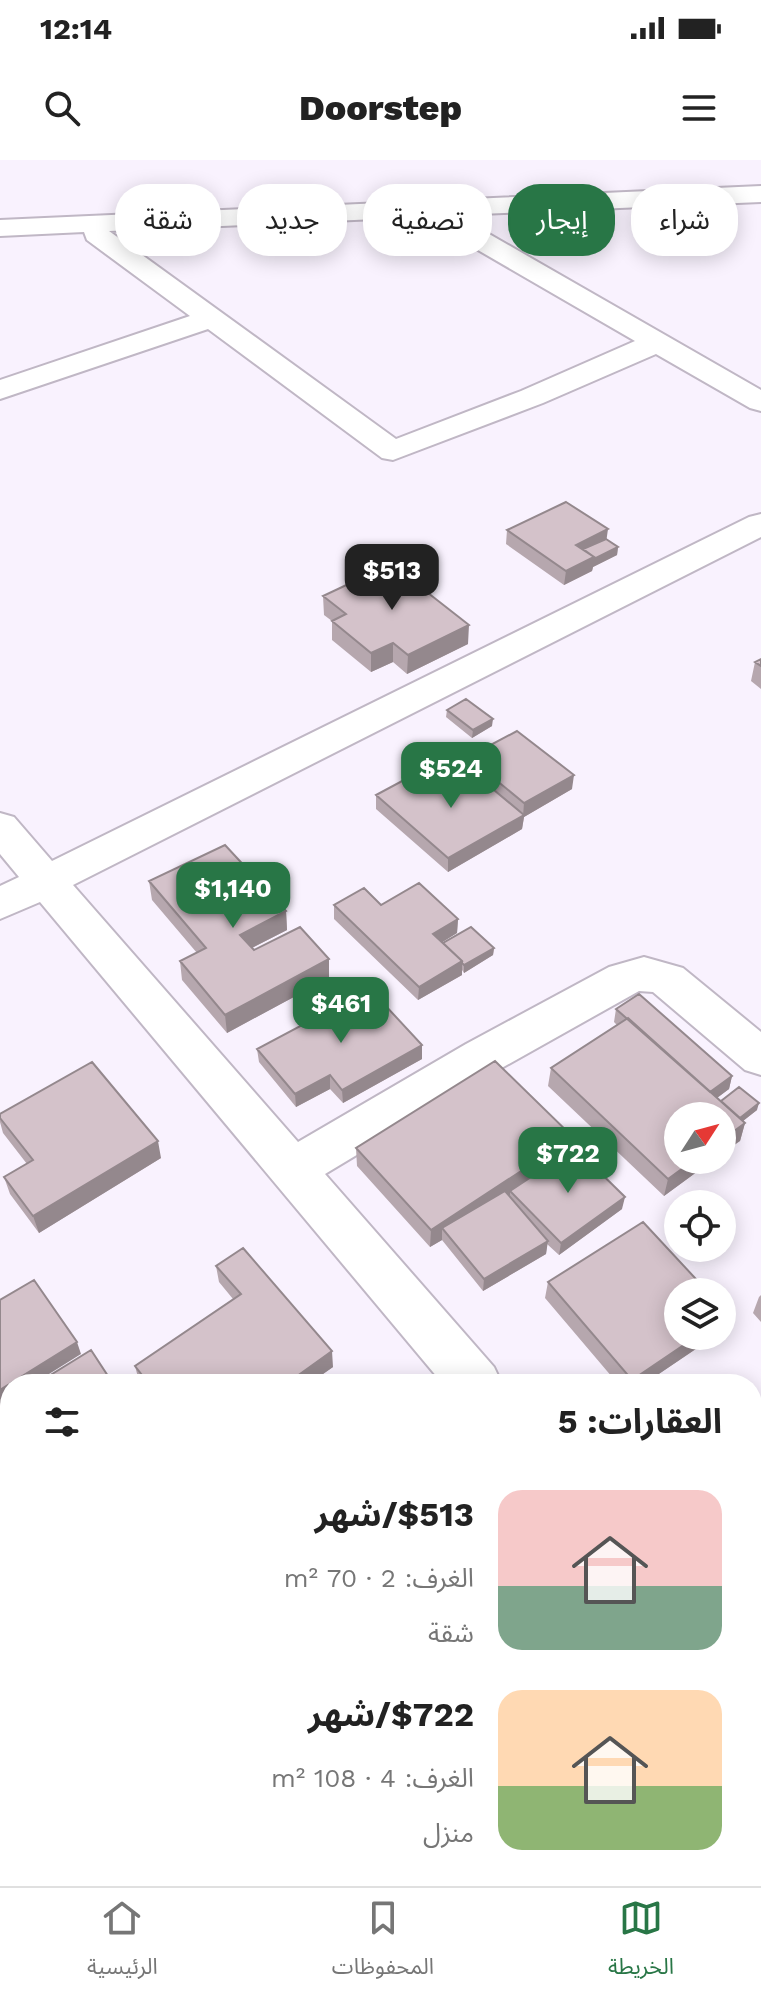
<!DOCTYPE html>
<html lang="ar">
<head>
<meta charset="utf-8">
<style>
  body { margin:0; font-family:"Work Sans","Noto Sans Arabic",sans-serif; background:#f6f6f6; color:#222; direction:rtl; height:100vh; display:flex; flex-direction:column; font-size:30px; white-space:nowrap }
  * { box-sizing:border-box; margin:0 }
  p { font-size:26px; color:#767676 }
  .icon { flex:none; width:44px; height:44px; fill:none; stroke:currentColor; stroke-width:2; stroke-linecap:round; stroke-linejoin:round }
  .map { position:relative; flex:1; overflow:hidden; direction:ltr }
  .details { position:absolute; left:0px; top:1214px; width:762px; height:512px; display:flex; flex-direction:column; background:#fff; border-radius:32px 32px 0 0; box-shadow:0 4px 20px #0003; direction:rtl }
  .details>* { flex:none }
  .top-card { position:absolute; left:24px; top:24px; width:714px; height:72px; direction:rtl; display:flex; gap:16px }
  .needle { width:52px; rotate:54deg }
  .buttons { position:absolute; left:664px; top:942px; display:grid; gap:16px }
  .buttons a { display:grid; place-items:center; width:72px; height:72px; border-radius:50%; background:#fff; box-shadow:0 4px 20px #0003; font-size:40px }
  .price { position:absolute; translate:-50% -68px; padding:0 18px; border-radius:16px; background:#287646; color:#fff; font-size:26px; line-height:52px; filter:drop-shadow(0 2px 4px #0008) }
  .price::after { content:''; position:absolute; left:50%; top:48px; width:24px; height:18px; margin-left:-12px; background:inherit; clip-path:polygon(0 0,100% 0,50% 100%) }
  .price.on { background:#222; color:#fff }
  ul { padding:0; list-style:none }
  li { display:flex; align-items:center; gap:24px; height:200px; padding:0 40px }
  li span { display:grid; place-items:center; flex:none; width:224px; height:160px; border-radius:24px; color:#555 }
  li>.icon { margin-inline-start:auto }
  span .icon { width:96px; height:96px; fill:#fffc; stroke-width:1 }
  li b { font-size:34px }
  h2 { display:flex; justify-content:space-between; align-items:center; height:96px; padding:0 40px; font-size:34px }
  .chip { padding:0 28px; border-radius:32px; background:#fff; box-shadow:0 4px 20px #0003; font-size:28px; line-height:72px }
  .chip.on { background:#287646; color:#fff }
  .status { display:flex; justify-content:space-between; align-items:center; height:56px; padding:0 40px; background:#fff; direction:ltr }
  .status svg { height:22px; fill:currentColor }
  header { display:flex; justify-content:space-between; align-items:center; height:104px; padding:0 40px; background:#fff; font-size:36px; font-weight:800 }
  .dock { display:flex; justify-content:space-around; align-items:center; height:112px; border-top:2px solid #e0e0e0; background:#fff; font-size:22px; color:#767676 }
  .dock a { display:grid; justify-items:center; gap:4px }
  .dock .on { color:#287646 }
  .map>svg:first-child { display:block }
</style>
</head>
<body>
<div class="status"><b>12:14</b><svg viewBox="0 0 49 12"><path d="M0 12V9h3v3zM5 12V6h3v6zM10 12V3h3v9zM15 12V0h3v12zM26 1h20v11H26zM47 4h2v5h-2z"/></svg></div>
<header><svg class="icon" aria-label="menu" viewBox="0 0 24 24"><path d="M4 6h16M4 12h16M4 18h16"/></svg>Doorstep<svg class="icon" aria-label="search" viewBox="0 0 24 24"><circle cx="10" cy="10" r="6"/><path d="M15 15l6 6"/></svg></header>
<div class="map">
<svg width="761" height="1726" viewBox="0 0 761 1726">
  <rect width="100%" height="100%" fill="#f9f2fe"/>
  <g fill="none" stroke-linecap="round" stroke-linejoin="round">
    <g stroke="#c0b7c5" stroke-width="4">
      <path id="minor" d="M761,26V42L456,55L761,230V251L750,248L656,194L543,243L393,300L382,298L208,169L0,239V220L190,156L87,80L84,72L0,76V60ZM421,57L635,181L521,231L396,279L109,71Z
        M761,354V377L73,725L298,982L466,884L609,807L644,797L683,808L761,872V915L745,910L653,832L639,831L498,910L325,1014L494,1207L502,1224H443L40,742L0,759V726L19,717L0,694V653L14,657L52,701L749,357Z
        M752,1520L761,1524V1590L752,1586Z"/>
    </g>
    <use href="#minor" fill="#fff" fill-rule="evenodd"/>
  </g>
  <path fill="#b6a7ae" d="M507,370L606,379L618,387L617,395L593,407L592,411L564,425L506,384Z
    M323,436L468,484L407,514L393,502L371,512L332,480V461L324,455Z
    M761,499V529L751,521L755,502Z
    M447,550L492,566L472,578L446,557Z
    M468,597L572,629L524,657L522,669L448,712L376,649V635L436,629L468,611Z
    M149,721L286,751L287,770L252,788L254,790L329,818L227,873L182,820L180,801L197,793L152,740Z
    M334,745H381L458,759L457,773L442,782L494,788L493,795L464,813L462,810V815L418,840L334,759Z
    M616,849L732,916L729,929L717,938L721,941L757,950L743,961L745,963L740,981L678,1000H713L664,1036L548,926L551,908L617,865L614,862Z
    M257,889L422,899L343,943L330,929L296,947L259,902Z
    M0,954L161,998L39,1073L10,1034L4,1017L27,1004L3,973L0,962Z
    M573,977L570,991L622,1049L559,1095L547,1084L546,1094L483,1131L442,1080L430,1087L357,1006L356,988Z
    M216,1106L333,1207L308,1224H141L139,1221L135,1206L233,1139L219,1122Z
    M548,1122L715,1176L644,1224H618L545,1138Z
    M761,1135V1162L753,1153L759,1137Z
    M10,1240V1268L0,1249Z
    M547,1716H707L695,1726H554Z"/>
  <path fill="#94888d" d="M608,369L606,383L583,394L576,385Z
    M618,387L617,395L593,407L592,411L564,425L566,411L594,397Z
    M469,465L468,484L407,514L408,495Z
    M393,483V502L371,512V493Z
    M493,559L492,566L472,578L473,570Z
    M574,615L572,629L524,657L522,669L448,712V698L523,656L524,643Z
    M286,751L287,770L242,793L240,775Z
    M458,759L457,773L433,788V774Z
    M494,788L493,795L464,813V805Z
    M329,799V818L227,873L225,855Z
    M462,801V815L418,840L419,827Z
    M422,885V899L343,943L342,930Z
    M330,915V929L296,947L295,934Z
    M732,916L729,929L706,946L709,932Z
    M759,943L757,950L734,968L736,961Z
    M745,963L740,981L722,994V980Z
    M573,977L570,995L510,1031V1035L449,1075L442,1068V1080L430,1087L431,1070Z
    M158,981L161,998L39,1073L33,1056Z
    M694,1000H713L664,1036L668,1019Z
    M625,1037L622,1049L559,1095L561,1083Z
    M548,1081L546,1094L483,1131L484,1119Z
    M729,1154L723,1171H722V1159Z
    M697,1176H715L644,1224H631L632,1220Z
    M77,1182L81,1194L33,1224H10V1238L0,1244V1230Z
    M332,1191L333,1207L309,1224H286Z
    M108,1216L110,1224H96Z
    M703,1716H707L695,1726H691Z"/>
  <path fill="#d4c2ca" stroke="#94888d" stroke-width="2" d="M566,342L608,369L576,385L594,397L566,411L507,370Z
    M606,379L618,387L594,399V397L583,389Z
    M391,404L469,465L408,495L393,483L371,493L332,461L346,454L323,436Z
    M761,499V506L755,502Z
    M466,539L493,559L473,570L447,550Z
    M517,571L574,615L524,643L468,597Z
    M470,610L524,655L448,698L376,635L417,613L436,629Z
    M225,685L286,751L240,775L254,790L300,767L329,799L225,855L180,801L206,788L149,721Z
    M419,723L458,759L433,774L462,801L419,827L334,745L364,728L381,745Z
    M471,767L494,788L464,805L462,803V801L443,783Z
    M370,829L422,885L342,930L330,915L295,934L257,889Z
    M639,834L732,916L710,932L616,849Z
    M628,858L745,963L722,980V956H678V1000H694L668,1019L551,908Z
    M495,901L573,977L431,1070L356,988Z
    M92,902L158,981L33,1056L4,1017L33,1000L0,958V954Z
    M739,927L759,943L740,958L721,941Z
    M575,988L625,1037L561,1083L510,1031Z
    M505,1031L548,1081L484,1119L442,1068Z
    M643,1062L708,1132H678V1176H697L632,1220L548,1122Z
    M243,1088L332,1191L286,1224H149L135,1206L241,1134L216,1106Z
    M34,1120L77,1182L0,1230V1140Z
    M722,1147L729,1154L722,1159Z
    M91,1190L108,1216L96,1224H36Z
    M10,1240V1265L0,1248V1246Z
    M557,1716H703L691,1726H564Z"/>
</svg>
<div class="buttons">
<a><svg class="needle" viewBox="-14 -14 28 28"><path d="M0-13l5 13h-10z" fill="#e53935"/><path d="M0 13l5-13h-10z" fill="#767676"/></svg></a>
<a><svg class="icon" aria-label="locate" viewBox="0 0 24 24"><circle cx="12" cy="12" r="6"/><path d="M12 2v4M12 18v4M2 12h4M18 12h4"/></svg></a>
<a><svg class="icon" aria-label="layers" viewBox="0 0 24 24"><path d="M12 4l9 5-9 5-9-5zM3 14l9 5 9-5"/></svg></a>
</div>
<b class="price on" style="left:392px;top:452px">$513</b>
<b class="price" style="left:451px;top:650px">$524</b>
<b class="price" style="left:233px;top:770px">$1,140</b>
<b class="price" style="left:341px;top:885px">$461</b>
<b class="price" style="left:568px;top:1035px">$722</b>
<div class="top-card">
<a class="chip">شراء</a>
<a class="chip on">إيجار</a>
<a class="chip">تصفية</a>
<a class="chip">جديد</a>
<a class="chip">شقة</a>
</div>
<section class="details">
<h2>العقارات: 5<svg class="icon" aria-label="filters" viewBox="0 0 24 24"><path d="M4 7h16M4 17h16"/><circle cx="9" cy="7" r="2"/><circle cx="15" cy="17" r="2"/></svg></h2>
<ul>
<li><span style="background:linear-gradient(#f6c9c9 60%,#7fa58c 0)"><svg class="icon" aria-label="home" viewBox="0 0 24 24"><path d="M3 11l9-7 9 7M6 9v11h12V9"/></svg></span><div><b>$513/شهر</b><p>الغرف: 2 · 70 m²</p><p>شقة</p></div></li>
<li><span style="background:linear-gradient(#ffd9b3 60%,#8fb573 0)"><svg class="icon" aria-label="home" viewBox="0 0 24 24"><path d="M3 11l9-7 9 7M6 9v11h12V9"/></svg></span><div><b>$722/شهر</b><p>الغرف: 4 · 108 m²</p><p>منزل</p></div></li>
</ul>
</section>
</div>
<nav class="dock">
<a class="on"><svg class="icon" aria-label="map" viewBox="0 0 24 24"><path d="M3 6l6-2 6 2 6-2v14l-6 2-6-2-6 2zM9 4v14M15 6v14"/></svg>الخريطة</a>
<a><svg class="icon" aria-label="saved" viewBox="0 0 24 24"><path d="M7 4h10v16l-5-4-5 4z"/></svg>المحفوظات</a>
<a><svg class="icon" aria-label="home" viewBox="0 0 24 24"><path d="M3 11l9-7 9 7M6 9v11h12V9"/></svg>الرئيسية</a>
</nav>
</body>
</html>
